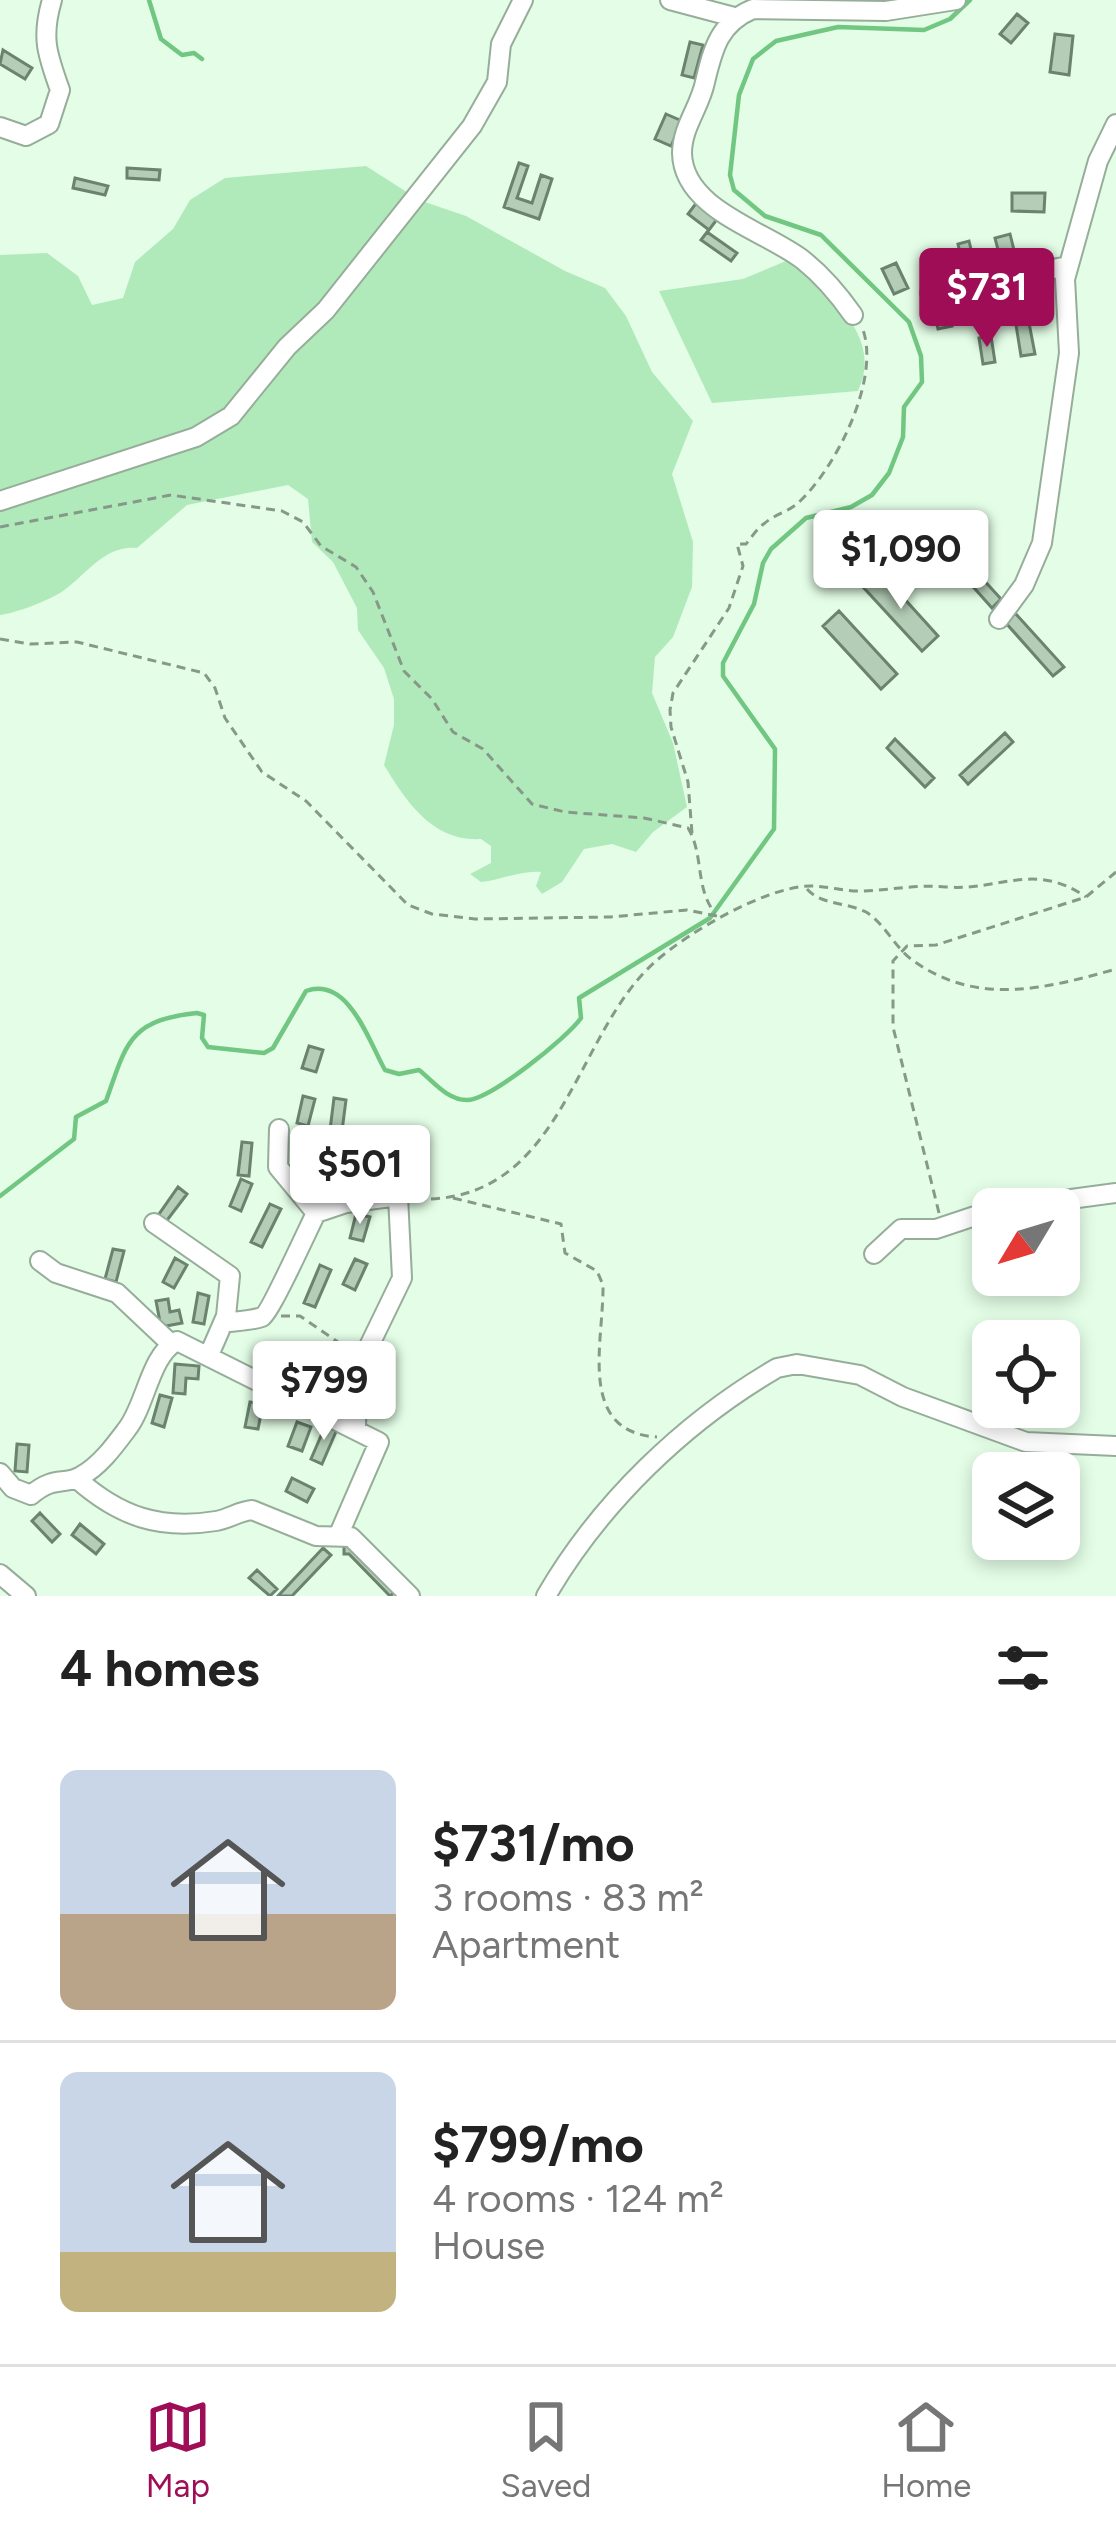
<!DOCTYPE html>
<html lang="en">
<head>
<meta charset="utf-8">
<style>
  body { margin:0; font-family:Figtree,sans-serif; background:#f2f2f2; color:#222; height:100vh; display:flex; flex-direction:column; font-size:45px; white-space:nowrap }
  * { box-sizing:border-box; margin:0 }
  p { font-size:39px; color:#767676 }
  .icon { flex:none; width:66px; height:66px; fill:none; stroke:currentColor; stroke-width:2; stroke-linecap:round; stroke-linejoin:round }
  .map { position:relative; height:1596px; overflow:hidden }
  .panel { display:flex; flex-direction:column; background:#fff; flex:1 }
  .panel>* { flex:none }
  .needle { width:78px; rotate:232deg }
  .tools { position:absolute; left:972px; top:1188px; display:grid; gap:24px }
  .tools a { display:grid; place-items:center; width:108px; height:108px; border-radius:18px; background:#fff; box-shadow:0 6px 18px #0003; font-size:60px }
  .price { position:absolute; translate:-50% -102px; padding:0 27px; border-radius:12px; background:#fff; color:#222; font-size:39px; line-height:78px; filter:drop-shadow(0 3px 6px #0008) }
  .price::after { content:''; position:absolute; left:50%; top:72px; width:36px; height:27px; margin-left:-18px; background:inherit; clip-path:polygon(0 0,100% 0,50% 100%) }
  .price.on { background:#9f0d56; color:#fff }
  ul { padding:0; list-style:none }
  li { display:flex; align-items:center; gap:36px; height:300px; padding:0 60px }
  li+li { border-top:3px solid #e0e0e0 }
  li span { display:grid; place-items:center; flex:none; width:336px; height:240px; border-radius:18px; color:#555 }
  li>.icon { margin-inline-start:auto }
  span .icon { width:144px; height:144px; fill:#fffc; stroke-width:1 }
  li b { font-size:51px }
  h2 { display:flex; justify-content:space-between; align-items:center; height:144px; padding:0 60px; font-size:51px }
  .menu { display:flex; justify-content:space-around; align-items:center; height:168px; border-top:3px solid #e0e0e0; background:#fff; font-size:33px; color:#767676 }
  .menu a { display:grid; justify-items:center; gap:6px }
  .menu .on { color:#9f0d56 }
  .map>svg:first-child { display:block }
</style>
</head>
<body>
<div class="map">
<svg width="1116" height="1596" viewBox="0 0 1116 1596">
  <rect width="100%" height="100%" fill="#e3fde6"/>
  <path fill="#b1eaba" d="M366,166L413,196L251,389L198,433L0,497V255L47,253L78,276L92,305L123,298L135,262L173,229L190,200L225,178Z
    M419,200L466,216L565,271L605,288L626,316L652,372L693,421L672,474L693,542L692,587L673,637L655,657L652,693L673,743L687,807L653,832L636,852L612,844L584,849L562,882L542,894L536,886L541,872C521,870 502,880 481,882L470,874L491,863V846L481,839C432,842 406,801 384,765L394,725V699L384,668L358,630L357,608L333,562L312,542L308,499L288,485L187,505L137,548C105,545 88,573 63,591C48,601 16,613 0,615V506L207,436Z
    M791,259C828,295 884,335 858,391L712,403L659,291L743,279Z"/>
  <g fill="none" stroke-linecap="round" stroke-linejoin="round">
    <path stroke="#71c782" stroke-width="4.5" d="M149,0L161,39L182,55L194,53L202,59
      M0,1196L74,1139L76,1117L106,1101C126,1045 128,1020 197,1013L204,1015L202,1038L208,1047L264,1053L273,1048L306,991C349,976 369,1042 385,1070L399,1074L419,1070C433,1081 447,1100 467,1100C490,1100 568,1037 581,1018L579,998L710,918L774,829L775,749L723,676V663L754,604L763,563L771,549L806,518L851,507L872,495L889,473L903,437L904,407L922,382L921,356L909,322L821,235L765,216L734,190L730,175L739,95L753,59L776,41L838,27L924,30L950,19L970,0"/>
  </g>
  <path fill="#b4cdb7" stroke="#6a826e" stroke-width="3" d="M1017,14L1028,23L1011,43L1000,34Z
    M1055,34L1073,36L1069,75L1050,72Z
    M690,42L703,45L694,78L682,75Z
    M3,50L32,68L25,79L0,64Z
    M666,114L682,121L671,146L655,139Z
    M519,163L528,166L517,198L532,203L541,175L552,179L539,219L504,207Z
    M127,168L160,170L159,180L127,178Z
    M75,178L108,186L105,195L73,188Z
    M1012,193H1045L1044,212L1012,211Z
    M697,202L718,218L709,230L688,214Z
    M707,232L737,253L731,261L701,240Z
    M1010,234L1018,266L1003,269L995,238Z
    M969,241L977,274L966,277L958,244Z
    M896,263L908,288L894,294L882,269Z
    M1021,284L1027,311L1014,314L1007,287Z
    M981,293L986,318L974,321L968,295Z
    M945,299L952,326L938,329L932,302Z
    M1029,323L1035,354L1021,356L1016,325Z
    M991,336L995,362L983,364L979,338Z
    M944,552L957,565L937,585L924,572Z
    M969,564L1001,599L992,608L960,572Z
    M881,573L938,636L922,651L864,588Z
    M839,611L897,674L881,689L823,626Z
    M1015,613L1064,667L1053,676L1005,622Z
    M1005,733L1013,742L968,784L960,775Z
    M895,739L934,778L925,787L887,748Z
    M309,1046L323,1050L316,1072L302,1068Z
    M303,1096L315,1099L308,1126L297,1123Z
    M334,1098L346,1100L342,1131L330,1130Z
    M242,1142L252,1143L249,1176L238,1175Z
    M241,1179L252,1184L241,1211L230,1206Z
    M178,1187L187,1194L165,1223L157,1217Z
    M270,1204L281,1209L262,1247L251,1242Z
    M356,1214L370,1217L363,1241L350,1238Z
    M113,1249L124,1251L116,1282L105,1279Z
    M175,1258L187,1265L174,1288L163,1282Z
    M355,1259L367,1264L355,1290L343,1284Z
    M320,1265L331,1270L315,1307L304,1303Z
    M198,1293L209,1296L204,1324L193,1322Z
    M168,1299L170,1312L179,1310L182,1323L161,1327L156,1301Z
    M313,1345L326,1349L317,1375L305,1370Z
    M175,1364L199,1366L198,1379L186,1378L185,1394L173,1393Z
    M160,1395L172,1398L164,1427L152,1423Z
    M250,1402L263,1404L258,1429L245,1427Z
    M297,1422L311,1427L302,1451L288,1446Z
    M327,1422L338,1427L322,1464L311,1459Z
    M17,1444L29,1445L27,1472L15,1471Z
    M292,1478L314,1489L307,1502L286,1491Z
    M40,1513L60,1534L52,1542L32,1521Z
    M80,1524L104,1544L96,1554L72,1535Z
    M344,1542L398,1590L390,1596L349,1554H344Z
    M323,1548L331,1555L292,1596H278Z
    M257,1570L277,1589L270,1596L249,1578Z"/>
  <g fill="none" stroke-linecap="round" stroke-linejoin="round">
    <g stroke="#96ae99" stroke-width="22">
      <path id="minor" d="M670,0L734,17
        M0,127L26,136L49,124L60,90C47,54 41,37 52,0
        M930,293L1068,266
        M853,315C839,295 823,276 803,260C766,231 683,210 682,153C682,127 700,107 705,82C713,49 719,23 753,9L886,11L956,0
        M0,501L196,437L231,416L287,347L326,310L472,126L497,82L501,44L523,0
        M999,619L1024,585L1042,543L1069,353L1065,279L1098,161L1116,124
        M996,1209L1116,1193
        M316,1213L346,1203L398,1196L402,1278L357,1371L356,1429
        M154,1223L230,1276L226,1316L209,1355
        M874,1254L901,1229H936L993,1210
        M40,1261L56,1273L117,1293L170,1343
        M223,1323C235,1321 251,1321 262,1317C270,1313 309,1227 316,1213L278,1167L279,1129
        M0,1473L13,1488L31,1495C55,1475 63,1486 81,1476C100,1466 115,1445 127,1429C146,1405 150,1355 177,1341L379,1442L339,1534
        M77,1479C120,1517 160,1530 216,1521C229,1519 239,1511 252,1510L316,1536L351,1537L410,1596
        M0,1574L26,1596
        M546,1596C600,1503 684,1422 777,1368L797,1364L860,1375L903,1397L1026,1442L1116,1446"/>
    </g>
    <path stroke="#869888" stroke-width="3" stroke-dasharray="9 6" stroke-linecap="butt" d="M0,527L171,495L282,511L303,522L321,546L356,567L373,592L404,671L432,699L453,732L483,749L532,804L565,812L644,818L688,828C704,854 695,889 715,913
      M0,639L30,644L77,642L204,673L215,688L225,718L262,772L306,801L408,905L432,914L475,919L610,917L687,910L722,917
      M692,833L688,782L671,727L670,710L673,693L729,608L743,566L737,544H746C752,537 757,528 765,523C774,515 787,512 797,504C836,469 882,377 862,327
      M807,889C821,905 846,902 866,912C884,923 894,946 911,959C975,1007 1045,989 1116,969
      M453,1198L561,1224L565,1253L597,1271L603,1285C604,1341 576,1432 657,1437
      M416,1199C564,1205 573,1033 656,961C689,932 765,887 810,886C828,886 846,892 864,891C892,890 918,884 946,887C1001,891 1034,861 1086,897
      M939,1213L893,1027V961L907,946L936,945L1086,897L1116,872
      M281,1316H300L351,1351"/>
    <use href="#minor" stroke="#fff" stroke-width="18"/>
  </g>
</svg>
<div class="tools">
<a><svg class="needle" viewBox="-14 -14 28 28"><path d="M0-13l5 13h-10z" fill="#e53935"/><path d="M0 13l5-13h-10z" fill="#767676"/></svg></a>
<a><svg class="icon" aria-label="locate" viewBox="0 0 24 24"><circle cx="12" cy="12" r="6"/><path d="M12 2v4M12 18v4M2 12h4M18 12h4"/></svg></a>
<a><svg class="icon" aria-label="layers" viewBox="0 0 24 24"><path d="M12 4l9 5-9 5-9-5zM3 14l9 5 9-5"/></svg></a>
</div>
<b class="price on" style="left:987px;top:350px">$731</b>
<b class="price" style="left:901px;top:612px">$1,090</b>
<b class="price" style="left:360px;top:1227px">$501</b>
<b class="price" style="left:324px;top:1443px">$799</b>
</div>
<section class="panel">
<h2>4 homes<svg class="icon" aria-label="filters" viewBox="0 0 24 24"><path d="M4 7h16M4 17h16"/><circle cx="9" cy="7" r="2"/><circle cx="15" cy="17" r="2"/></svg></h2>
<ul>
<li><span style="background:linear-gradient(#c9d6e8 60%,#b9a48a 0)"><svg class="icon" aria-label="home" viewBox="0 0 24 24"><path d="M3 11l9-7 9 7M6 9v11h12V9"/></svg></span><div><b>$731/mo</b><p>3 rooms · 83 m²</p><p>Apartment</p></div></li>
<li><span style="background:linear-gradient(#c9d6e8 75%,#c2b280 0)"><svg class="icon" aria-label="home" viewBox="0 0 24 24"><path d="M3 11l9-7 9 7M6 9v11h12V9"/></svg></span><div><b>$799/mo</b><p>4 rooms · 124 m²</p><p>House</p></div></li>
</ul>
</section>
<nav class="menu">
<a class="on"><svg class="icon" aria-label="map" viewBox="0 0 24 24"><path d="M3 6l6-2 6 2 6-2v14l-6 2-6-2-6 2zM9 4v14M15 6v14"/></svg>Map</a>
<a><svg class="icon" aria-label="saved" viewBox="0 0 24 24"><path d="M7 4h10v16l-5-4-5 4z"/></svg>Saved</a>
<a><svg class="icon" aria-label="home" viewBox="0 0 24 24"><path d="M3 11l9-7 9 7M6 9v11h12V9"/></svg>Home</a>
</nav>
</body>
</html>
